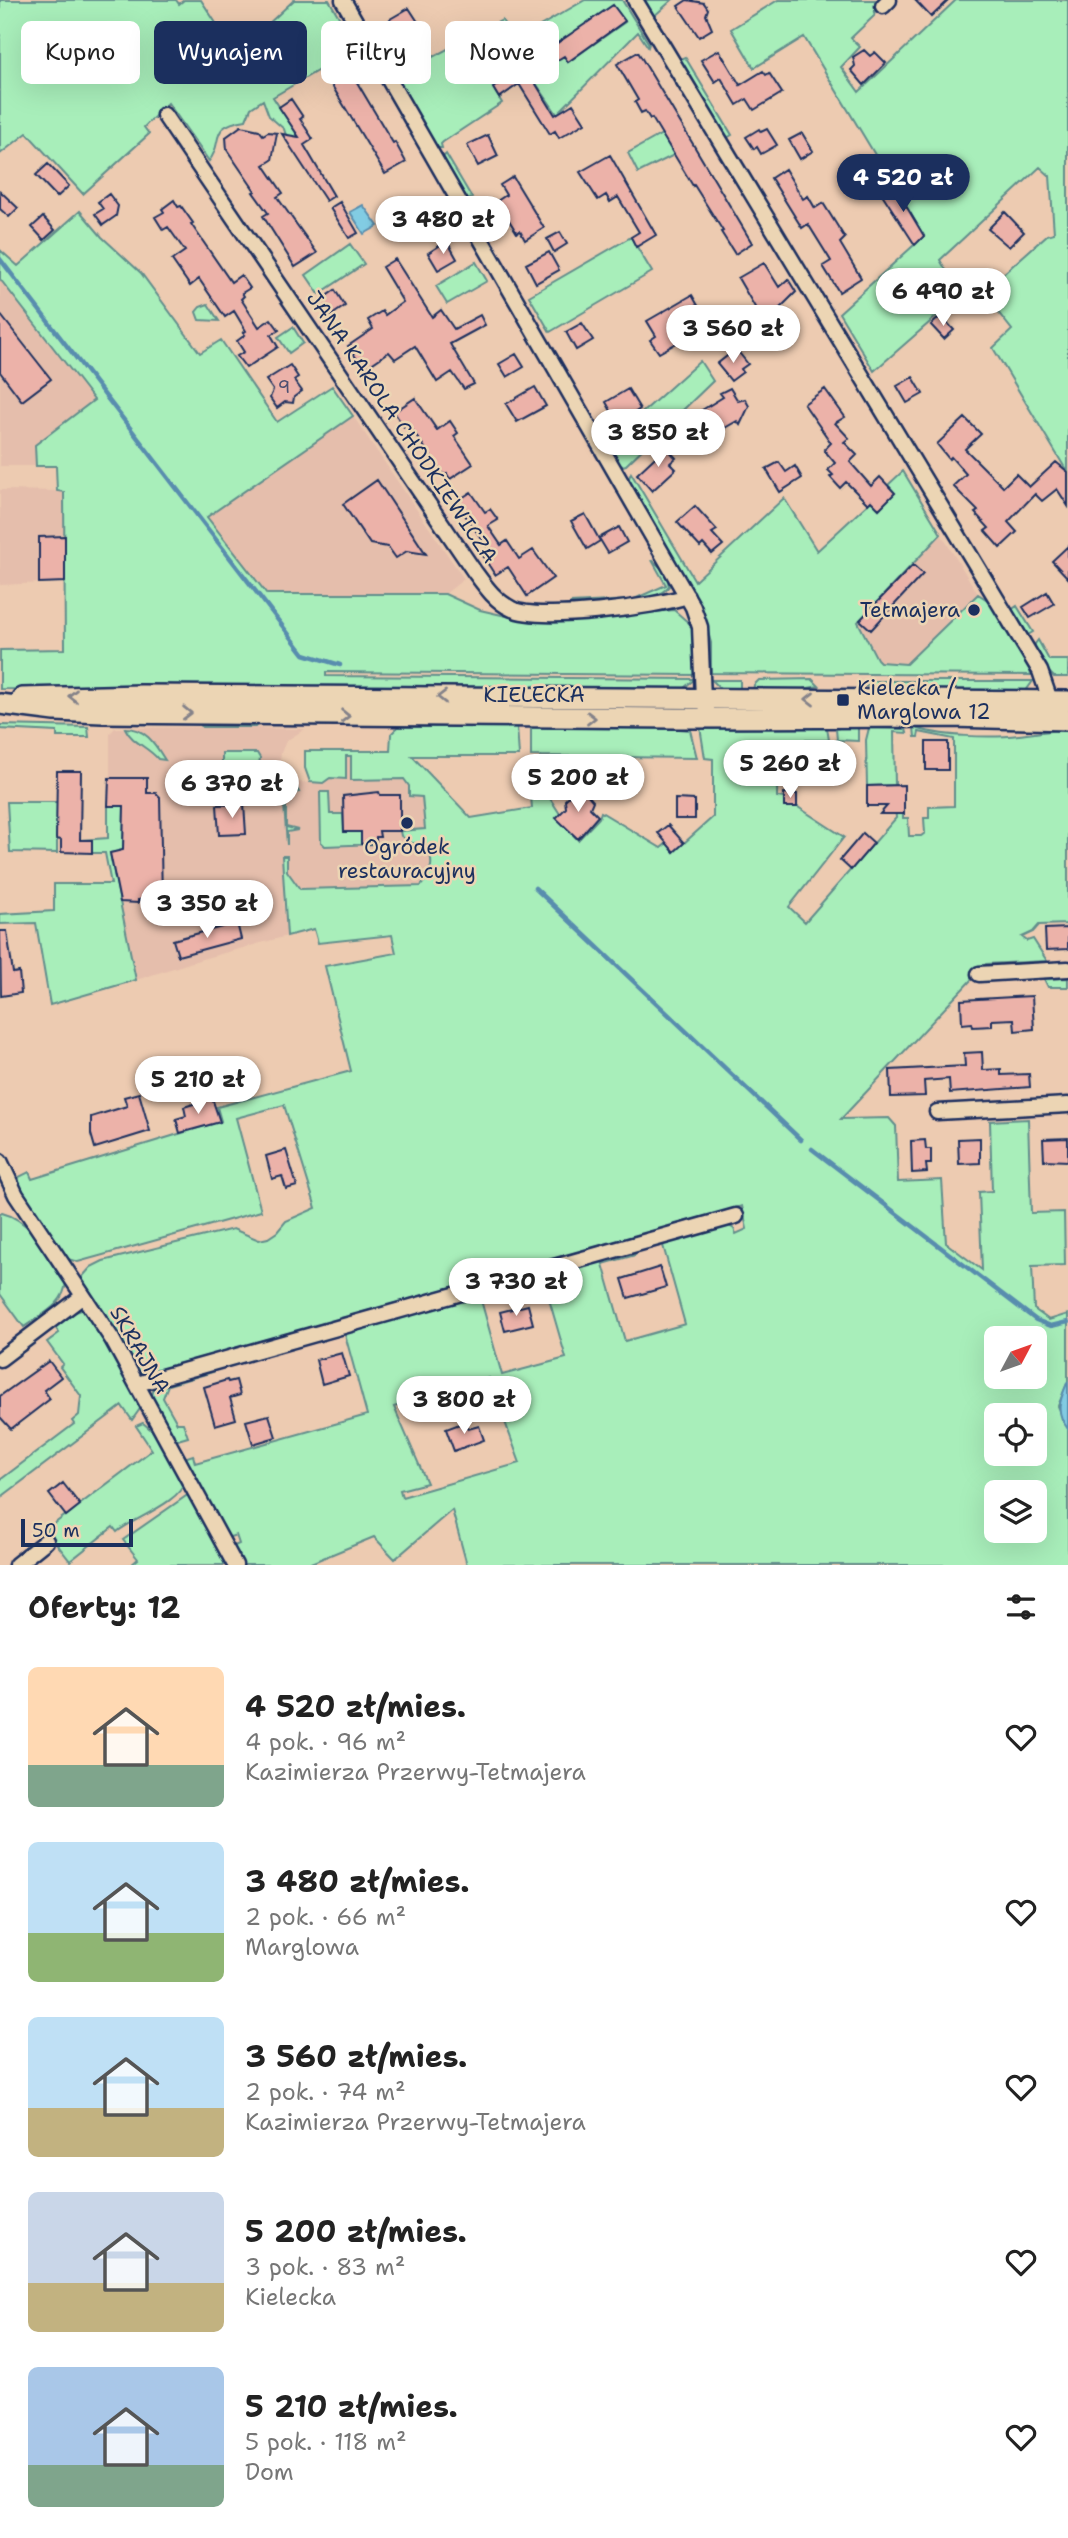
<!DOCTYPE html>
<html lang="pl">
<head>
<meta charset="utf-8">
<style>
  body { margin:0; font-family:"Shantell Sans",sans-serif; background:#f2f2f2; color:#222; height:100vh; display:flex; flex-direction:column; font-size:26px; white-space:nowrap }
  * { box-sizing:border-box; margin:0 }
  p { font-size:23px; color:#767676 }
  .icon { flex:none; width:38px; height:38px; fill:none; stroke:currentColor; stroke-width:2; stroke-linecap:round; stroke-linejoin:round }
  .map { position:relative; height:1565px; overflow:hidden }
  .panel { display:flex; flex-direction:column; background:#fff; flex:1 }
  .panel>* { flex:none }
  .banner { position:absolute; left:21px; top:21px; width:700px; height:63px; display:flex; gap:14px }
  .needle { width:46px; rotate:49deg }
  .controls { position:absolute; left:984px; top:1326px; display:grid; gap:14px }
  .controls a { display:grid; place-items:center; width:63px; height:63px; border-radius:10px; background:#fff; box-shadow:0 7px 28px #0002; font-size:35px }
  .scale { position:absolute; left:21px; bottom:18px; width:112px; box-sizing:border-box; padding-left:7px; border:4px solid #1b2f5e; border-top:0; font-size:19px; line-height:24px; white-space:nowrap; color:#1b2f5e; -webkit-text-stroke:5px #ecd5b4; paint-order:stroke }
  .price { position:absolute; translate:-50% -60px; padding:0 16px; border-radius:24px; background:#fff; color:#222; font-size:23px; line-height:46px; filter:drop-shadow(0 2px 4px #0008) }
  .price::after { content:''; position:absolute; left:50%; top:42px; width:21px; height:16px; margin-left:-10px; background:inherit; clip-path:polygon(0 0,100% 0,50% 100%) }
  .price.selected { background:#1b2f5e; color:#fff }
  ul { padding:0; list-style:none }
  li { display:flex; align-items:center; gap:21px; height:175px; padding:0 28px }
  li span { display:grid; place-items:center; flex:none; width:196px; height:140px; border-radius:10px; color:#555 }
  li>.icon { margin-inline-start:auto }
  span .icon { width:84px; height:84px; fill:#fffc; stroke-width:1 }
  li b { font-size:30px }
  h2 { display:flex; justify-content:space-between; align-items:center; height:84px; padding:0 28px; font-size:30px }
  .chip { padding:0 24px; border-radius:10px; background:#fff; box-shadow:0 7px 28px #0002; font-size:24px; line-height:63px }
  .chip.selected { background:#1b2f5e; color:#fff }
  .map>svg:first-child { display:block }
</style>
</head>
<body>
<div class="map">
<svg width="1068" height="1565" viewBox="0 0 1068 1565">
  <rect width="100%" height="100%" fill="#edcbb1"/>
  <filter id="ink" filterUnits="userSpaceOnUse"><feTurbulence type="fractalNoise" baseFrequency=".0143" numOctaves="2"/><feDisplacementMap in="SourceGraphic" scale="14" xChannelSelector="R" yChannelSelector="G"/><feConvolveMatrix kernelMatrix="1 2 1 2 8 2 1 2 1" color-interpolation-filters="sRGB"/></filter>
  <g filter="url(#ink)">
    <path fill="#e5beac" d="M0,250L94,400L35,445L36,466H0Z
      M353,416L464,579L445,594H267L207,517Z
      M0,490L64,491L65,582L0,585Z
      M941,534L978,594L906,664L880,662L858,622Z
      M202,727L305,729L286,741L281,753L278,777L282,778L286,845V793L299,792L294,782L323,783L346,756H351L352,780L404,779L409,786L410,796L435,797L426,845L433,868L422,886L300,889L287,871L283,900L287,936L202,959L136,980L110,853V733L115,728Z"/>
    <path fill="#a8eeba" stroke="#628e8c" stroke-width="2" fill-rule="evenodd" d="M0,0H176L179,4L184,0H201L236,54L294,0H329L366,63L361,66L351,51L273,97L298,136L288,142L284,129L269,116L263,100L251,108L246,120C206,126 225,142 209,161L168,103L144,127L149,134L83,194L27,133L0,154Z
      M585,0H622L649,44L648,47L638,32L557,114L531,76L564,56L568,62L625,22L613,5L556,44L552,39L543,46L546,51L493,88L502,103L443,142L441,144L442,148H434L384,60L390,56L401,76L407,78L423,62L502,20L514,41Z
      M641,0H672L652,18Z
      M778,0H877L874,16L851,38L860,47L841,67L859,92L956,0H1068V473L993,348L1012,330L990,302L993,283L1047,235L1054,233L1050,176L1040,167L940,260L961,295L874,371L839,313L924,236L804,37L754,68L731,29Z
      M685,57L732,135L725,139L677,60Z
      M662,134L674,155L638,173L628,153Z
      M446,154L472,198L465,202L443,163L442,158Z
      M80,211L102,237L141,273L200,353L221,340L277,422L332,386L353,416L207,517L267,594H445L480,610L519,619L564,621L674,610L690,624L695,636L696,675L326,672V676L695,679L680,691L0,689V650L65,649L64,492L57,491L56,466H36L35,445L94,400L0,279V250L18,266Z
      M631,237L652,272L550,332L529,296Z
      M350,244L364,264L319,294L306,275Z
      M476,262L487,281L447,304L436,286Z
      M208,304L219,321L199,320L196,312L200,307Z
      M293,327L303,343L289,353L278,337Z
      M700,361L713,381L626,465L618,467L606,445Z
      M903,471L941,534L858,622L877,659L880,662L906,664L978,594L989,601L1029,667L1031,675L711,673V643L701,606L627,483L631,473L695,581L784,498L817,551L871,501L879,509L895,493L888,485Z
      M652,560L666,572L669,586C652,607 598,606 573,608L571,603L632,600L666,585Z
      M1017,606L1033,632L1026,636L1011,610Z
      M1038,640L1049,660H1068V677H1054L1050,673L1035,648V644Z
      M812,679L819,686L797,690L753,692L754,685L759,680Z
      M712,680H740V691L721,689Z
      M872,681H1033L1025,692L926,693L865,686Z
      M198,721L258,722V724L255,727H202Z
      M0,725L88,727L89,737H57V732L0,729Z
      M517,726L519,756H412L471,818L532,808L530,784L540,783L560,814L557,818L578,840L599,818L601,812L661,848L667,843L674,852L713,817V759L705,758L700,727L827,728L829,740H778L777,797L784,798L844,837L789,907L805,922L896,818L895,806L903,810V818H908L909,836H921L925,833L924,818H929V807L954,806V739L919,732L918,737H915L914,727C937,737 993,738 1019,735C1036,733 1051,730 1068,730V924L1039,925L1033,932L1022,937L1027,941L1033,939L1047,961L986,964L841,1119L889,1118L896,1126L898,1182L942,1180L946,1243L982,1270L979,1192L992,1191L990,1121L1028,1119L1031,1213L1064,1212L1065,1265L1032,1266L1034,1309L1049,1320L1068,1314V1381L1058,1406L1068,1429V1565H467L452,1510L395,1559L374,1537L306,1565H242L232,1547L239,1544L236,1535L227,1538L184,1458L193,1455L195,1463L367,1415L344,1331L479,1293L502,1375L566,1358L542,1275L633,1250L635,1255L603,1264L625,1341L685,1324L662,1242L726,1224L734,1229L736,1234L747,1229L742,1206L143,1374L134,1366L83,1286V1276L91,1267L103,1261L233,1229L259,1240L268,1238L277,1232L286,1221L316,1208L284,1105L236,1118L261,1211L78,1262L68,1259L64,1256L19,1185V1177L29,1172L32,1179L221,1121L217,1107L351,1071L325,966L396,953L392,935L318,943L314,929L287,936L282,856H287V871L300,889L421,886C432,871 435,862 426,845L412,843L401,836L400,831L425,829L422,797L409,796V786L404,779L351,780V756H346V779L330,778L323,783L310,782L305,768V751H390L391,734L398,727ZM996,1339H1034V1377H996ZM489,1378L520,1463L402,1497L400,1490L427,1483L394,1407ZM996,1416H1034V1454H996ZM996,1493H1034V1531H996Z
      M531,726L676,727L679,729L690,730L697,758L531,756Z
      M125,728C146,728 155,744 165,760L158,759C147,746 132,743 125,728Z
      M839,728H858V741L837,740L836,729Z
      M869,728L906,729L907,733L894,732L895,785L867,786L866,740Z
      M222,753H257L260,758L257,783L253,789H246V794L217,795L218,774L222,773Z
      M282,778L294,782L299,792L286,793V827L298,830L287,832V845Z
      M320,792H329L330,814H343L344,831L361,832V843L376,844L325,846L321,842Z
      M7,802H57V853L10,852Z
      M108,806H124L123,850L110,853L136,980L50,1005L36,923L0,924V914L54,911V884H111L105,853H92V840H80L108,838Z
      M1068,978V987H1048L1044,979Z
      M2,1213C34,1221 49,1256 66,1281C65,1305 42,1314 24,1327L0,1294V1214Z
      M85,1309L142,1406L132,1420L122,1406L0,1498V1480L74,1424L72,1421L79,1415L81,1396L60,1367L63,1364L47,1342L59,1333L55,1327L75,1312Z
      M211,1369L213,1372L168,1385L163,1398L177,1423H183L188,1437L174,1441L151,1399L154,1388Z
      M143,1423L155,1433L184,1482C182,1501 133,1519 117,1532L113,1527L70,1561L46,1530L152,1450L136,1426Z
      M189,1494L227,1565H131L138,1559L123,1540Z"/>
    <path fill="#82cce3" stroke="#598dae" stroke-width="2" d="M363,205L378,226L364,234L350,212Z
      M1068,1381V1429C1054,1411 1060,1400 1068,1381Z"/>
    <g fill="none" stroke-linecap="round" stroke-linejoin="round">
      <path stroke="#598dae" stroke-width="4.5" d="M0,259L304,654L340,665
        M535,888L801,1140
        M812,1149L1036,1320L1051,1326L1068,1322"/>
    </g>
    <path fill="#ecb2a9" stroke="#1b2f5e" stroke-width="2" d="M687,0L704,3L708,9L706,15L712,29L699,37L678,6Z
      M915,0H949L931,17Z
      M613,5L625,21L568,62L564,56L531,76L555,115L573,104L585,123L559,138L555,131L550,134L519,84L499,98L493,88L546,51L542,46L552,39L556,44Z
      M409,8L420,25L400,37L390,19Z
      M719,50L740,85L763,71L766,75L769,73L782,93L754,110L747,99L737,105L721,78L715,82L701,60Z
      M864,50L870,56L875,52L886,63L864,85L851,70L855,66L853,57Z
      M638,52L752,243L735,254L721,232L723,231L694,185L693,186L652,118L650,119L645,111L641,113L635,102L638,100L617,64Z
      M342,57L393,143L395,142L406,162L385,174L322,69Z
      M291,99L303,117L300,119L313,139L304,145L334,196L326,201L282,134L299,137L279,107Z
      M241,126L259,130L263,135L268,132L277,133L272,160L264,165L283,193L277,197L317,253L295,267L263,216L268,213L253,192L255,191L227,150L226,137Z
      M759,129L761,132L767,129L777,145L761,154L757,147L754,149L746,137Z
      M802,133L813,151L800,159L789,140Z
      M488,135L498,156L478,166L467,145Z
      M610,155L656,235L636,247L631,237L639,232L618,197L610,202L606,195L598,200L580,172Z
      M48,164L69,186L57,197L36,175Z
      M785,169L803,199L808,196L815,208L823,203L845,238L840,243L861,278L839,292L823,266L831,261L808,224L802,228L771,178Z
      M513,177L544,228L525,240L520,231L517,233L497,201L506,195L500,185Z
      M893,184L924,236L915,245L882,194Z
      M0,191L18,208L9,217L0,209Z
      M109,194L118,206L116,216L103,225L95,214L103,209L98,202Z
      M174,200L178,207L181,206L193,223L191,224L231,282L241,275L250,288L242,293L244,296L241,299L259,327L271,319L279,330L271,335L278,347L246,368L237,356L244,352L237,341L245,335L243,333L246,331L234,311L225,317L199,279L190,286L172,260L185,251L168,227L163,230L155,217L164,212L162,209Z
      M340,202L358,233L349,238L330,208Z
      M427,202L437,219L418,231L408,214Z
      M1005,212L1024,232L1009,247L988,229Z
      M43,217L55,230L44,240L32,227Z
      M560,232L567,244L554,252L547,239Z
      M447,241L457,259L438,270L428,253Z
      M549,252L559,270L536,283L526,264Z
      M395,259L432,317L441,310L454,329L480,315L485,325L450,344L474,384L464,389L452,372L437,382L415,346L395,359L389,352L364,369L348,346L373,329L368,320L382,311L385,315L403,302L382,267Z
      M764,263L779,287L788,279L796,292L766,322L771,327L747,349L735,337L747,326L743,322L756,309L738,278Z
      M335,290L345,306L329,317L318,302Z
      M692,295L705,318L678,334L682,340L659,353L650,340L656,336L647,321Z
      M0,314L51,379L22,401L0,372Z
      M941,316L954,330L944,339L931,325Z
      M582,323L593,340L576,350L566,332Z
      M736,349L748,364L741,369L743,372L731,381L717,364Z
      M516,354L524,367L507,377L499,364Z
      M290,365L298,377L294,380L302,391L294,397L293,403L285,402L277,408L270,398L273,390L266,380Z
      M913,377L923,394L907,403L897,386Z
      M535,387L546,406L517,422L506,404Z
      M730,388L738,401L745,399L749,406L740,425L737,421L716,433L702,410L723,397L720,393Z
      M628,389L640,409L628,417L627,414L616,420L606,402Z
      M825,389L845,417L835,423L849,438L844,442L857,455L850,462L871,486L880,477L895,493L879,509L871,501L868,504L846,482L840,488L830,477L833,475L828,470L835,463L824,450L831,443L804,404Z
      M415,398L437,430L450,421L458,433L454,436L473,464L450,479L447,474L444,475L408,424L404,427L394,412Z
      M965,418L981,434L965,449L1003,487L1016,474L1029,487L1056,462L1068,472V506L1057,489L1042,501L1035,494L1008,522L1017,532L1000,548L985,531L989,528L975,513L978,511L953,486L966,474L951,457L949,459L937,444Z
      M666,447L676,458L670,463L676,469L652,491L637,474Z
      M779,462L786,472L795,466L802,478L780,492L766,469Z
      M377,480L426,554L407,551L396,558L388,547L370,544L343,504Z
      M471,492L485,512L490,509L498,520L488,526L501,545L507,541L519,559L533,550L553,578L527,596L508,567L495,575L483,556L490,551L456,502Z
      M695,506L717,530L712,533L723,545L712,554L703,544L700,547L677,522Z
      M585,514L600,541L587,549L571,521Z
      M619,527L627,542L608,553L599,538Z
      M65,536V582L39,583V537Z
      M1068,546V578L1052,561Z
      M913,565L923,574L871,630L860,620Z
      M1047,592L1054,604L1030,618L1023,607Z
      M780,741H807V759L780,760Z
      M926,742H948V770H926Z
      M203,764H218L219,798L204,799L198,792L197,773Z
      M57,771H81L80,840H92V853L61,852V840L56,839Z
      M109,778H147V793H156L160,797L162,899L138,900V903L120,902L110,853L123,850L124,806H108Z
      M904,785V814H880L887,806H867V786Z
      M379,792L380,795H400V831H379L380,837H376V843L361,844V832H344L343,796Z
      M784,793L797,794V807H784Z
      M571,794H587L593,801L590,808L598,816L578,839L556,818L566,808L565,800Z
      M675,799L695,800V819H675Z
      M244,804L246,834L219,835L217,805Z
      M668,825L684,843L674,852L658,833Z
      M863,833L874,843L851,870L840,860Z
      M237,923L241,939L178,956L173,940Z
      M1068,928V949L1046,950L1045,929Z
      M0,931H7L13,973L19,972L21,993L1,996Z
      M1032,996L1034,1029L1015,1031L1014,1019L992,1020V1026L973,1027L972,1023L962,1024L961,1000Z
      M982,1052L983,1070L1001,1069V1075L1029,1074L1030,1087L950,1093L949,1079L924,1081L925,1096L891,1097L890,1070L965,1066L964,1053Z
      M171,1056L175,1069L159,1073L155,1060Z
      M139,1093L150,1131L95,1148L91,1134V1117L127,1106L124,1097Z
      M212,1098L220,1122L180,1133L176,1119L186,1116L184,1107Z
      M980,1138V1163L959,1164L958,1139Z
      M1068,1138V1161L1044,1160L1043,1139Z
      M925,1140L926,1149H931V1164H926L927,1172L912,1173L911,1141Z
      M286,1150L297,1186L286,1189L282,1176L272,1179L266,1156Z
      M660,1267L666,1287L628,1298L622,1279Z
      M528,1305L533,1324L505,1331L500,1312Z
      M342,1353L349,1376L322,1384L316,1360Z
      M49,1361L61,1377L44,1390L50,1399L11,1429L0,1417V1396Z
      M227,1380L228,1382L236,1380L240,1395L230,1398L236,1419L215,1425L204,1387Z
      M269,1415L276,1437L253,1444L246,1421Z
      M465,1422L468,1429L479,1426L484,1440L454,1451L446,1429Z
      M63,1483L80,1505L66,1516L49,1494Z"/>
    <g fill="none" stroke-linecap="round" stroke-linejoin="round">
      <g stroke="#1b2f5e" stroke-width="19">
        <path id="street" d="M343,0L693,607L700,627L703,699L707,708
          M635,0L1040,671L1053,709
          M883,6L889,0
          M164,115L474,571C485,586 495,601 512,609C539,622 657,607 687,596
          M979,974L1068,969
          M937,1112L1068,1105
          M0,1161L16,1195L112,1339L235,1565
          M0,1359L83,1296
          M137,1384L736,1216
          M16,1565L46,1541"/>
      </g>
      <g stroke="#1b2f5e" stroke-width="24">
        <path id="secondary" d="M22,698L141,695L1068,701
          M0,704L55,711L102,713L676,718L951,717L1068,720"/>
      </g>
      <use href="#street" stroke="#ecd5b4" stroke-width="14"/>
      <use href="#secondary" stroke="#ecd5b4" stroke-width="19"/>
    </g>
    <defs><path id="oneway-chevron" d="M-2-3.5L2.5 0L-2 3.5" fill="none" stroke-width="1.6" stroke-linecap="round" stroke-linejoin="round" transform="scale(1.75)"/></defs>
    <g stroke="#848289">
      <use href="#oneway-chevron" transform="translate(73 696) rotate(180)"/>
      <use href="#oneway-chevron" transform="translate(442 697) rotate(-180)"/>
      <use href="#oneway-chevron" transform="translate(810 699) rotate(-180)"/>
      <use href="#oneway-chevron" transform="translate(187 713) rotate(1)"/>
      <use href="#oneway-chevron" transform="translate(345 716) rotate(1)"/>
      <use href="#oneway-chevron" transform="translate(591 718)"/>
    </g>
  </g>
  <g fill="#1b2f5e" stroke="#ecd5b4" stroke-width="2.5">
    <circle cx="974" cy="610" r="7"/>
    <rect x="836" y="693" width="14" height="14" rx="3.5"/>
    <circle cx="407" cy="823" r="7"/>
  </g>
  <g text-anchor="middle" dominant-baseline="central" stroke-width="5" stroke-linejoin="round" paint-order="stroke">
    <g font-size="18" fill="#4f5071">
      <text x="284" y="387">9</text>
    </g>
    <g font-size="21" fill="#1b2f5e" stroke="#ecd5b4">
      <text transform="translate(402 427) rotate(56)">JANA KAROLA CHODKIEWICZA</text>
      <text x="534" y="695">KIELECKA</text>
      <text transform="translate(140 1350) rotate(60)">SKRAJNA</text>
    </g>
    <g font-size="21" fill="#1b2f5e" stroke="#ecd5b4" text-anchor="end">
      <text x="960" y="610">Tetmajera</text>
      <text x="857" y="688" text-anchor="start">Kielecka /<tspan x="857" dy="24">Marglowa 12</tspan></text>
      <text x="407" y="847" text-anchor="middle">Ogródek<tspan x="407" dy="24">restauracyjny</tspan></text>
    </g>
  </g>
</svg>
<div class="controls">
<a><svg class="needle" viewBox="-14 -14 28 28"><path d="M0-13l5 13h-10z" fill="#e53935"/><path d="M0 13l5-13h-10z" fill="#767676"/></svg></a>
<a><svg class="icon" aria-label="locate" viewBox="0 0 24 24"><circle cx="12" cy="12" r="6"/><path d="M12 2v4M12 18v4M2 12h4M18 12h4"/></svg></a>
<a><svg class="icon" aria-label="layers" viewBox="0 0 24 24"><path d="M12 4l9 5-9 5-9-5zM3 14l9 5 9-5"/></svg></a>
</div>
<div class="scale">50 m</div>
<b class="price selected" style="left:903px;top:214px">4 520 zł</b>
<b class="price" style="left:443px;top:256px">3 480 zł</b>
<b class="price" style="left:943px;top:328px">6 490 zł</b>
<b class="price" style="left:733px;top:365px">3 560 zł</b>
<b class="price" style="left:658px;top:469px">3 850 zł</b>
<b class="price" style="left:790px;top:800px">5 260 zł</b>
<b class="price" style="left:578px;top:814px">5 200 zł</b>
<b class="price" style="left:232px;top:820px">6 370 zł</b>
<b class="price" style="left:207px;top:940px">3 350 zł</b>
<b class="price" style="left:198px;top:1116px">5 210 zł</b>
<b class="price" style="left:516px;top:1318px">3 730 zł</b>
<b class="price" style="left:464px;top:1436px">3 800 zł</b>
<div class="banner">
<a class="chip">Kupno</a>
<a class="chip selected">Wynajem</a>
<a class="chip">Filtry</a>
<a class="chip">Nowe</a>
</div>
</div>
<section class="panel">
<h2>Oferty: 12<svg class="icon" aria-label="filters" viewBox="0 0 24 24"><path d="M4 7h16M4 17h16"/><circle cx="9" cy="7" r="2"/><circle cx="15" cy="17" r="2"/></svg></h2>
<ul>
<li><span style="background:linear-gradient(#ffd9b3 70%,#7fa58c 0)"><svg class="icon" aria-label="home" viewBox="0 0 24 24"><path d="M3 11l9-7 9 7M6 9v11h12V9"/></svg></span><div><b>4 520 zł/mies.</b><p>4 pok. · 96 m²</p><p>Kazimierza Przerwy-Tetmajera</p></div><svg class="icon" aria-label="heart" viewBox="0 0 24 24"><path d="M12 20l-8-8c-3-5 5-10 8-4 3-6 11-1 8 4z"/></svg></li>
<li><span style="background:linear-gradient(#bfe0f5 65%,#8fb573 0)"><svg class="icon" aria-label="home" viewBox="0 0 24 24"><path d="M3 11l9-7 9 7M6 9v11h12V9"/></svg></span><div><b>3 480 zł/mies.</b><p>2 pok. · 66 m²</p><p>Marglowa</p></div><svg class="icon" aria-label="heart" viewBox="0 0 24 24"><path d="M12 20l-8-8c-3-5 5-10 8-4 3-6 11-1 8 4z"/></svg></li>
<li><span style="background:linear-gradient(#bfe0f5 65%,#c2b280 0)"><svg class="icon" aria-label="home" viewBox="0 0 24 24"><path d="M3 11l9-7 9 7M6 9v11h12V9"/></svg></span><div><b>3 560 zł/mies.</b><p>2 pok. · 74 m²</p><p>Kazimierza Przerwy-Tetmajera</p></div><svg class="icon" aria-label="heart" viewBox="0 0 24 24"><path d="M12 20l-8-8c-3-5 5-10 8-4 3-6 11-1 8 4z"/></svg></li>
<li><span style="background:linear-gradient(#c9d6e8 65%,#c2b280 0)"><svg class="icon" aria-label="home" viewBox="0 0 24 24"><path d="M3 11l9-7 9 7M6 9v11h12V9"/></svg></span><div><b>5 200 zł/mies.</b><p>3 pok. · 83 m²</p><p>Kielecka</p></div><svg class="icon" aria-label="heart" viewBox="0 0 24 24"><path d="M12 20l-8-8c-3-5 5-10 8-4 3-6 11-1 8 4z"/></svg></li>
<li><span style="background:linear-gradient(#a9c7e8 70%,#7fa58c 0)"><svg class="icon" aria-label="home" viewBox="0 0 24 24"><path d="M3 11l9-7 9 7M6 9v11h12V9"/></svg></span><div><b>5 210 zł/mies.</b><p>5 pok. · 118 m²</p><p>Dom</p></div><svg class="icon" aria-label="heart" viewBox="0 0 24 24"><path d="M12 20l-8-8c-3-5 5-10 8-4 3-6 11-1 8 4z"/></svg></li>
</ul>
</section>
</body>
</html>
